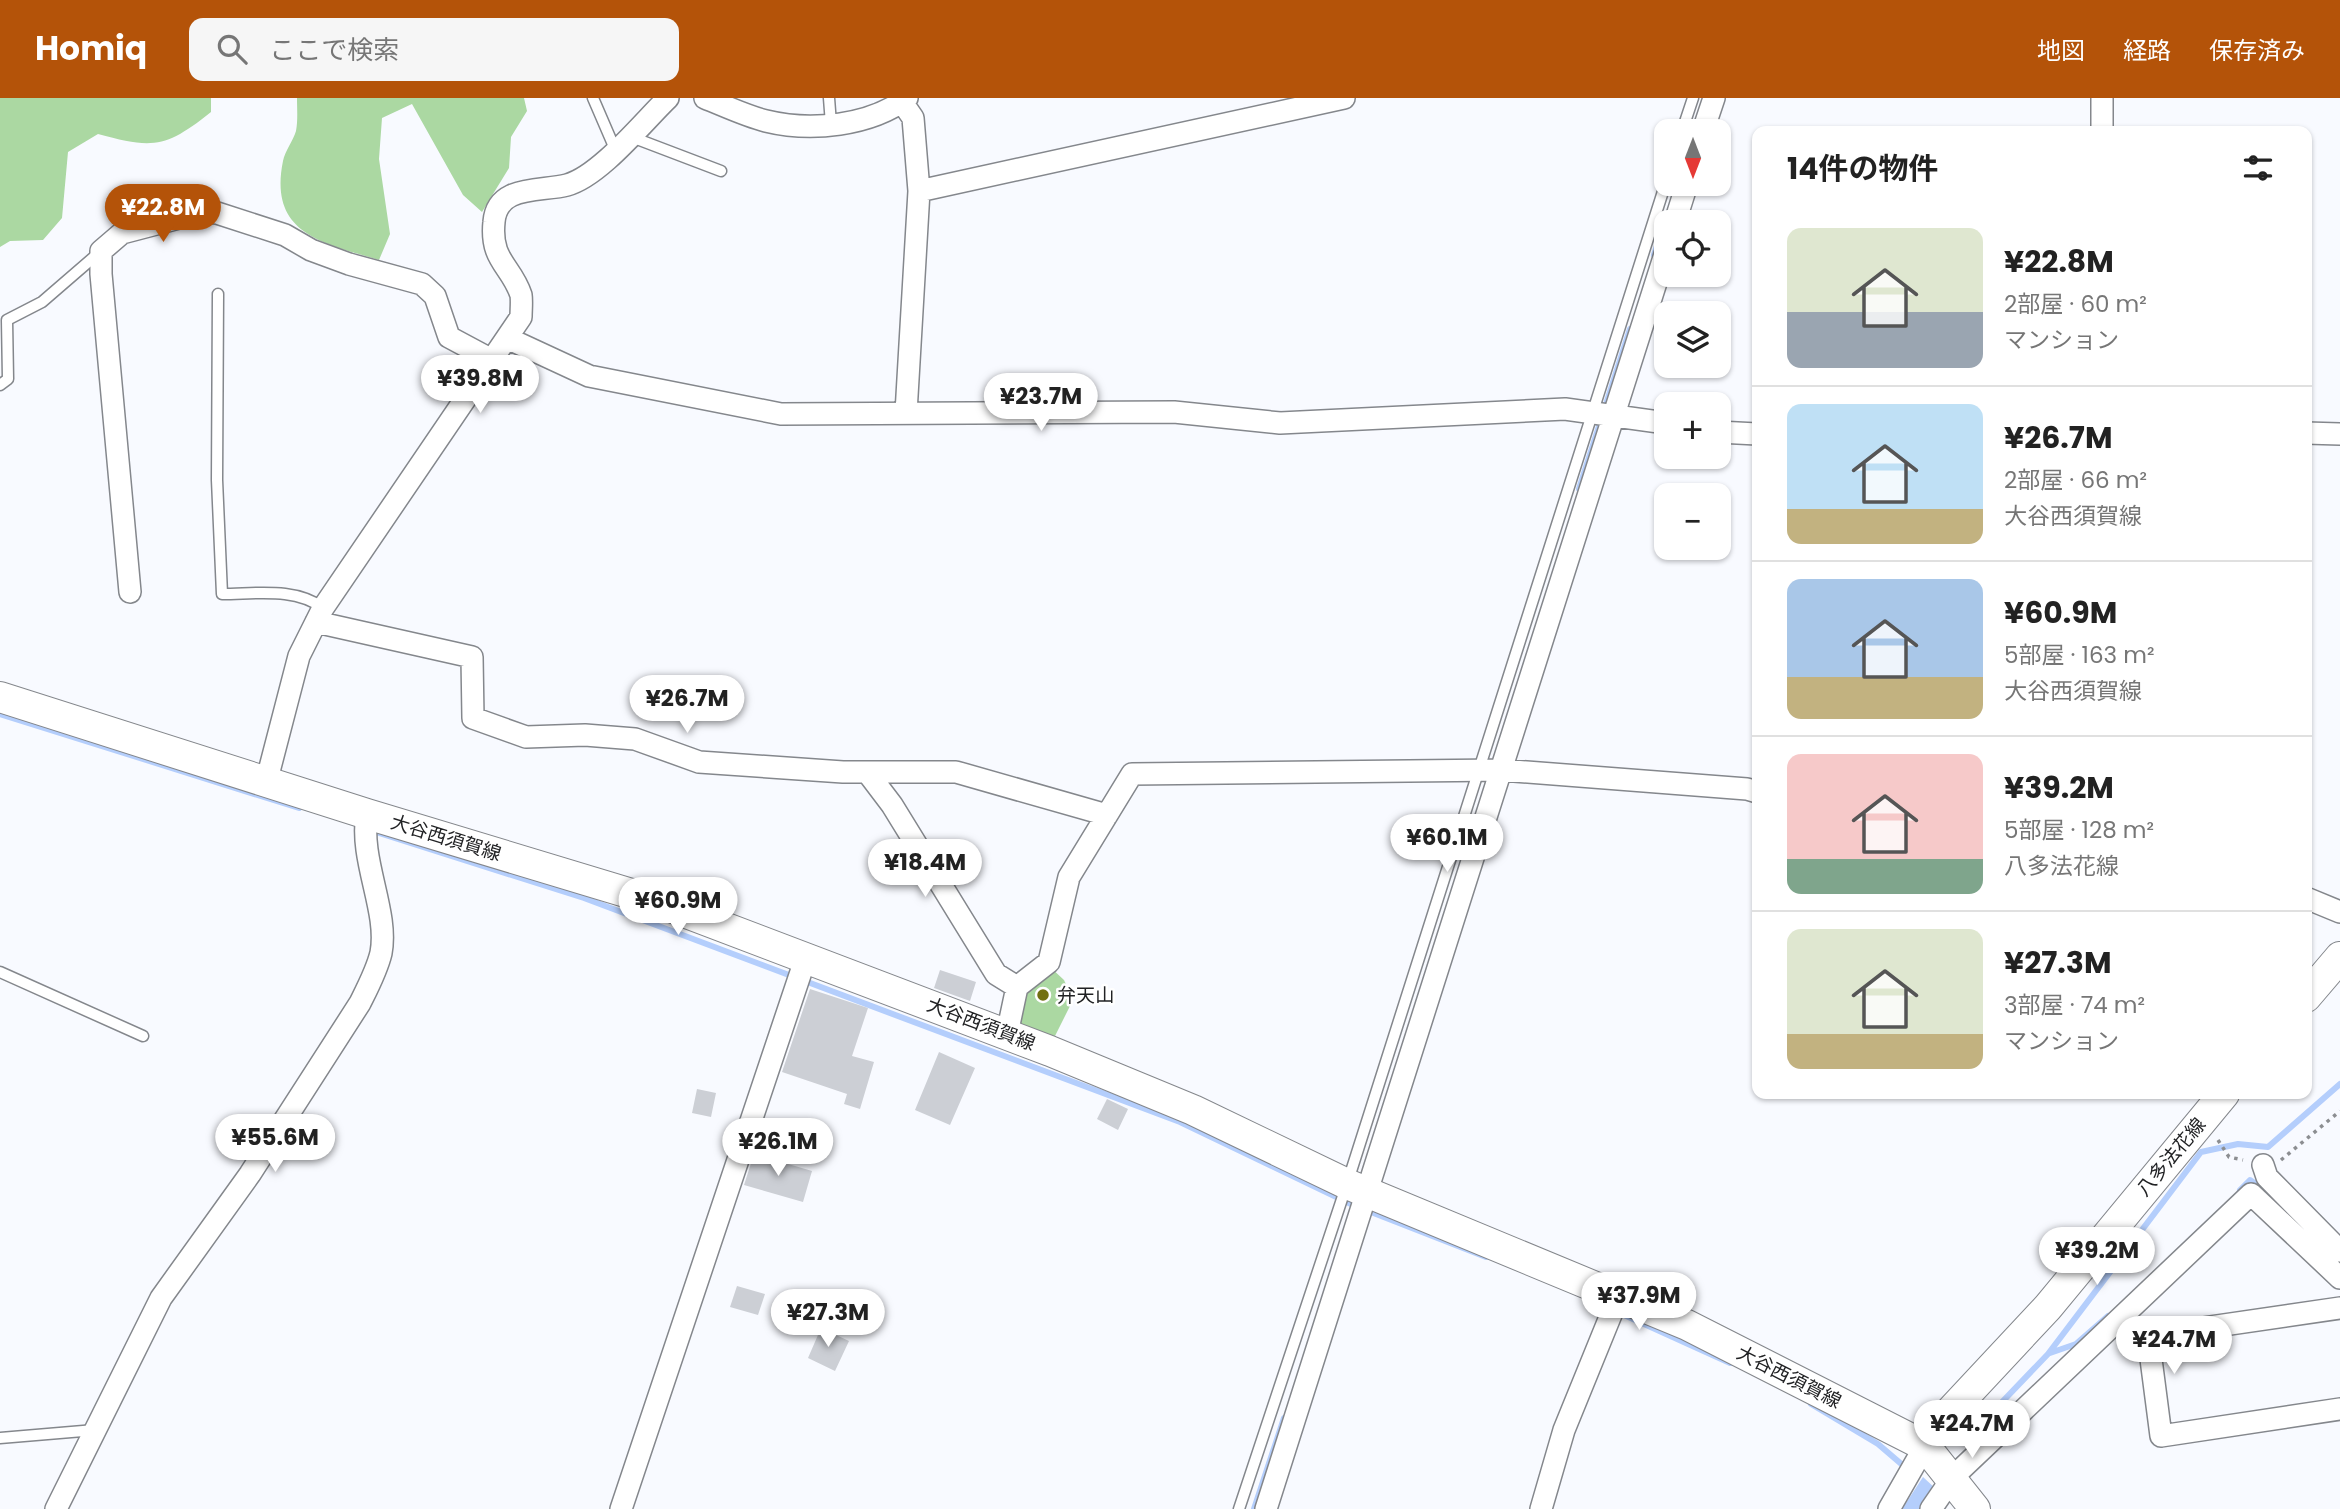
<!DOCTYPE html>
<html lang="ja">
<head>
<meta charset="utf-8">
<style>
  body { margin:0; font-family:Poppins,"Noto Sans JP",sans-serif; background:#f6f6f6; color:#222; height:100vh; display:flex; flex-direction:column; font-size:26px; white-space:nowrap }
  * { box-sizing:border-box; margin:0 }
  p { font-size:23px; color:#767676 }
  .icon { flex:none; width:38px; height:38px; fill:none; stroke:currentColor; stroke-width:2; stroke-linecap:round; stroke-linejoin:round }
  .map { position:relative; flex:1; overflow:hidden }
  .drawer { position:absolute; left:1752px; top:28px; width:560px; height:973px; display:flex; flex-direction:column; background:#fff; border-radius:14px; box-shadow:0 2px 5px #0004 }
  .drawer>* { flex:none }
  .needle { width:46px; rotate:180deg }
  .buttons { position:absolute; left:1654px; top:21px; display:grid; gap:14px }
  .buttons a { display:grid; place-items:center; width:77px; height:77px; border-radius:14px; background:#fff; box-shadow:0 2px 5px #0004; font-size:35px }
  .price { position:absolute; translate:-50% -60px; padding:0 16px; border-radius:24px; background:#fff; color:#222; font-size:23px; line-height:46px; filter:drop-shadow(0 2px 4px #0008) }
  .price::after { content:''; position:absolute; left:50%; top:42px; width:21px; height:16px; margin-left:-10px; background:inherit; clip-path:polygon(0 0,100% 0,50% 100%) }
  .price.current { background:#b45309; color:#fff }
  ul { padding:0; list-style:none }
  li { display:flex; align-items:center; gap:21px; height:175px; padding:0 35px }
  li+li { border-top:2px solid #e0e0e0 }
  li span { display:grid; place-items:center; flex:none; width:196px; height:140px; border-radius:14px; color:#555 }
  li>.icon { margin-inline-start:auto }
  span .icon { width:84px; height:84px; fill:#fffc; stroke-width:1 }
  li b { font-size:30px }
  h2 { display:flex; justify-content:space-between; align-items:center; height:84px; padding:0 35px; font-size:30px }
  header { display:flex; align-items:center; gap:42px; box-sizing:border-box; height:98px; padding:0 35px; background:#b45309; color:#fff }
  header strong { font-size:33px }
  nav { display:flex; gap:38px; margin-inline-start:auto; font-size:24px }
  .search { width:490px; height:63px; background:#f6f6f6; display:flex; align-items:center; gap:18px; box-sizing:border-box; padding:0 24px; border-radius:14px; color:#767676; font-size:26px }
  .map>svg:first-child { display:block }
</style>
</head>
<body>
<header>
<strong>Homiq</strong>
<div class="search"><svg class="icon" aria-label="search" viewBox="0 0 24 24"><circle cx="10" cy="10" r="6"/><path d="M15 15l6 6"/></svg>ここで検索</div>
<nav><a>地図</a><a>経路</a><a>保存済み</a></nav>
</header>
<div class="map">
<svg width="2340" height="1411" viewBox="0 0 2340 1411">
  <rect width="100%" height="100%" fill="#f8faff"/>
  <path fill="#abd8a2" d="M0,0H211V14C166,50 153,51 98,36L68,54L62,120L43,142L10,143L0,149Z
    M297,0H524L527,13L511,39L509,70L482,114L463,97L412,6L382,20L379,61L390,136L379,162C324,145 268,137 283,63C285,53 293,43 296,33C298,23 297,10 297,0Z
    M1049,868L1064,882L1073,902L1055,938L1021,930C1009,894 1022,889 1049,868Z"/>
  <path fill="#b4cefc" d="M1923,1379L1936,1391L1924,1411H1902Z"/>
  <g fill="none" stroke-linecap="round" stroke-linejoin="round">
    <path stroke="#b4cefc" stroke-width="6" d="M1654,157L1667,118
      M1579,391L1630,231
      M0,616L299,710
      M379,735L584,800L1180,1024L1353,1107L1486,1159
      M2240,1092L2250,1082L2267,1094
      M1622,1216L1730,1265
      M2050,1255L2076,1246L2108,1218
      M1811,1306L1878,1346L1906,1370
      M1981,1326L2048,1256L2201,1054L2238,1046L2268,1049L2340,986
      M1254,1411L1284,1320"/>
  </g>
  <path fill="#cccfd5" d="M940,872L976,884L970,903L934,890Z
    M810,891L868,910L852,958L874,964L860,1011L844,1006L847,996L782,974Z
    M939,954L975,970L950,1027L915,1012Z
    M697,991L716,995L711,1019L692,1015Z
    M1107,1001L1128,1011L1118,1032L1097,1021Z
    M754,1056L812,1073L803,1104L744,1087Z
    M737,1188L765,1196L758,1217L730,1209Z
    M821,1230L849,1243L835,1273L808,1260Z"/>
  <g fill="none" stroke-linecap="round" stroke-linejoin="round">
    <g stroke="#84878c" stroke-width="13">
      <path id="service" d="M593,0L615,51
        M829,0L831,26
        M1682,33L1693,0
        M629,38L721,73
        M218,196L217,382L222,496C256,496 295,489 323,510
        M0,287L8,281L7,222L42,204L101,153
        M0,874L143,938
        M0,1340L95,1332
        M1239,1411L1347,1086L1666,84"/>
    </g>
    <g stroke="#84878c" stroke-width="24">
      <path id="minor" d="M705,0C725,8 746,18 766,23C811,34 870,28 907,0
        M2102,0V33
        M902,4L913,20L919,93
        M1703,33L1714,0
        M1675,124L1687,86
        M507,240L589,278L781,316L1174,314L1280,325L1565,311L1666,325
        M906,315L919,93L1344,0
        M1718,334L1757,336
        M2306,335L2340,336
        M130,494L101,176V153L122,135L202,114L217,115L285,137L311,152L349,166L422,186L435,198L449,239L492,262
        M316,524L472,559L473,620L526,639L585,637L635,641L699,664L843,674H956L1107,717
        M867,674L892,707L996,876L1017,889
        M266,685L299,558L323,510L521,219C521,212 522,203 521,197C511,167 490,163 494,124C497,86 541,94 567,87C600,78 643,24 668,0
        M2306,800L2340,814
        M1007,936L1017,889L1049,864L1069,779L1132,676L1501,672L1747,691L1757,694
        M2263,1067L2267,1079L2340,1153
        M2340,1210L2148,1238L2161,1338L2340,1311
        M56,1411L161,1200L250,1076L360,905C368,889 377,872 381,855C389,813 359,762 367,716
        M621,1411L806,859
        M1266,1411L1666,153
        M1541,1411L1564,1332L1619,1197
        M1889,1411L1925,1348
        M1931,1411L1953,1379L2251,1096L2340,1180"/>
    </g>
    <g stroke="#84878c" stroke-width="32">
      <path id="secondary" d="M0,599L367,716L655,803L1050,953L1193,1012L1347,1086L1687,1227L1925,1348L1975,1411
        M2306,899L2340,859
        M1925,1348L1949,1315L2048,1209L2224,996"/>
    </g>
    <path stroke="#8c8e91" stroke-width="3.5" stroke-dasharray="3.5 5" stroke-linecap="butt" d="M2218,1042L2229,1059L2243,1062
      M2281,1062L2340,1013"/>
    <use href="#service" stroke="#fff" stroke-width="10"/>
    <use href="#minor" stroke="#fff" stroke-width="21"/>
    <use href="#secondary" stroke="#fff" stroke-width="30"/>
  </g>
  <circle fill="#726f11" stroke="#fff" stroke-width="2.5" cx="1043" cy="897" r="7"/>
  <g text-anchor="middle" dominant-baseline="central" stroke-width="5" stroke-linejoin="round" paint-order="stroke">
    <g font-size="19" fill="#212224" stroke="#fff">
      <text transform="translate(446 740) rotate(17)">大谷西須賀線</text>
      <text transform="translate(981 926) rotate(21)">大谷西須賀線</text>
      <text transform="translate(2171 1059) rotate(-50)">八多法花線</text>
      <text transform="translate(1789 1279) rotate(27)">大谷西須賀線</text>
    </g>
    <g font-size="19" fill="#212224" stroke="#fff" text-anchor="start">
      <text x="1057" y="897">弁天山</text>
    </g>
  </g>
</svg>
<div class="buttons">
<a><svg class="needle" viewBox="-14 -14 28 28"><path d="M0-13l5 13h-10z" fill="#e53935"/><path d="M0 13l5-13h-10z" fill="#767676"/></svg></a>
<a><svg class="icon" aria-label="locate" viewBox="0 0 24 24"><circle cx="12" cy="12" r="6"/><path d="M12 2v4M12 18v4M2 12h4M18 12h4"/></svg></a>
<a><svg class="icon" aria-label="layers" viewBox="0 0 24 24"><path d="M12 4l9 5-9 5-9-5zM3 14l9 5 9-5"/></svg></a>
<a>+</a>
<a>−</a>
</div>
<b class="price current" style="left:163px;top:146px">¥22.8M</b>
<b class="price" style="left:480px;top:317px">¥39.8M</b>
<b class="price" style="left:1041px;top:335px">¥23.7M</b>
<b class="price" style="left:687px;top:637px">¥26.7M</b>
<b class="price" style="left:1447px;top:776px">¥60.1M</b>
<b class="price" style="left:925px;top:801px">¥18.4M</b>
<b class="price" style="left:678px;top:839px">¥60.9M</b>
<b class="price" style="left:275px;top:1076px">¥55.6M</b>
<b class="price" style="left:778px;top:1080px">¥26.1M</b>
<b class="price" style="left:2097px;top:1189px">¥39.2M</b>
<b class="price" style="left:1639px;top:1234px">¥37.9M</b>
<b class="price" style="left:828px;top:1251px">¥27.3M</b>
<b class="price" style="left:2174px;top:1278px">¥24.7M</b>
<b class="price" style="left:1972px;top:1362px">¥24.7M</b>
<section class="drawer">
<h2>14件の物件<svg class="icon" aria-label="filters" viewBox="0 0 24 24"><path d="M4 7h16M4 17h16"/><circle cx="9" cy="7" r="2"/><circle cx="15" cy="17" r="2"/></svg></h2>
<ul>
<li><span style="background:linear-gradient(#dfe7d0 60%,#9aa5b1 0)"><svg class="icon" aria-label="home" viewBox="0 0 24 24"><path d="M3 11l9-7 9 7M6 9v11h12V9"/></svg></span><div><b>¥22.8M</b><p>2部屋 · 60 m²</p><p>マンション</p></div></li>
<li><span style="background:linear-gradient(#bfe0f5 75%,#c2b280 0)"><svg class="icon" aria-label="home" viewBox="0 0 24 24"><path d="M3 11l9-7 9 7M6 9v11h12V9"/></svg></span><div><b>¥26.7M</b><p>2部屋 · 66 m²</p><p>大谷西須賀線</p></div></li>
<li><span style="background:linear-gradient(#a9c7e8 70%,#c2b280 0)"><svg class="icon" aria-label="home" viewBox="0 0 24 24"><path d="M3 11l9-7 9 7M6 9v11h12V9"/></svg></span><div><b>¥60.9M</b><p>5部屋 · 163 m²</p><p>大谷西須賀線</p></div></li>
<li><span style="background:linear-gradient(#f6c9c9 75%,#7fa58c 0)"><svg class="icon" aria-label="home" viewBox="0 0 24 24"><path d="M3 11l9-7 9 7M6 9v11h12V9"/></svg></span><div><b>¥39.2M</b><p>5部屋 · 128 m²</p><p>八多法花線</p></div></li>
<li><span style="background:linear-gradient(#dfe7d0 75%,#c2b280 0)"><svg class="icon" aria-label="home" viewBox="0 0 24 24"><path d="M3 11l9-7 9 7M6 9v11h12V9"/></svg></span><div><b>¥27.3M</b><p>3部屋 · 74 m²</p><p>マンション</p></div></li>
</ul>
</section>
</div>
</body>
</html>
